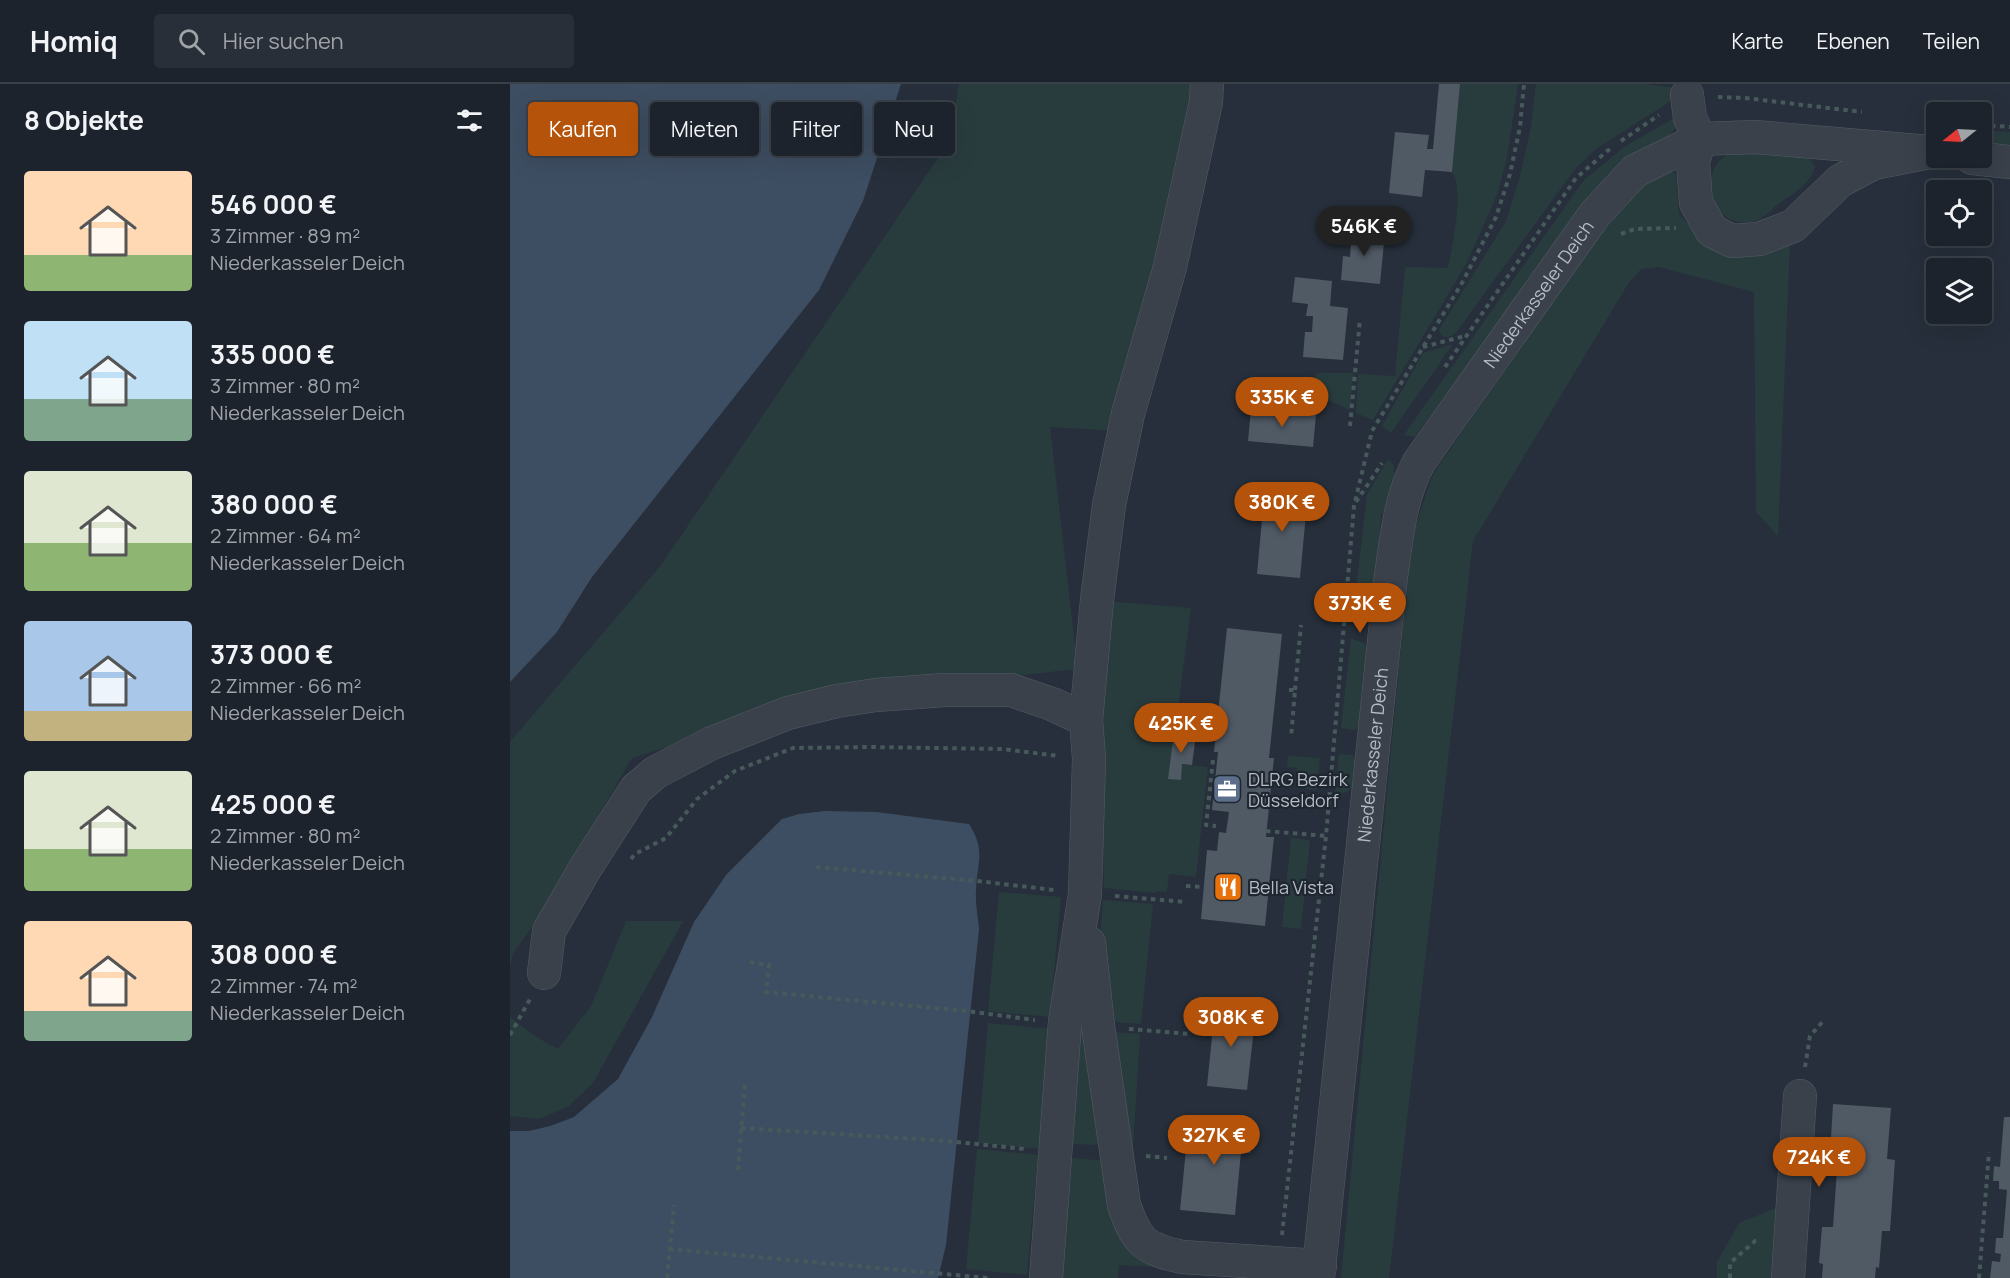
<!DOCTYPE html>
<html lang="de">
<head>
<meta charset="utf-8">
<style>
  body { margin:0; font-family:Manrope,sans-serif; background:#292f38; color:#f1f3f6; height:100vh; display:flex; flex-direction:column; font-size:22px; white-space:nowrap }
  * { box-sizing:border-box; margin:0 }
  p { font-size:20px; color:#a0a4a9 }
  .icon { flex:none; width:33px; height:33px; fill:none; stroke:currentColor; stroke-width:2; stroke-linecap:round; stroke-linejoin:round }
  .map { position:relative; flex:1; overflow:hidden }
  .side { display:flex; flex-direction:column; background:#1c232c; width:510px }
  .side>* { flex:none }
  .hud { position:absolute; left:18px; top:18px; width:570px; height:54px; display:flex; gap:12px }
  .needle { width:39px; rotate:252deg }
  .fabs { position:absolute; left:1416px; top:18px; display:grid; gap:12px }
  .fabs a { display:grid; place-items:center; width:66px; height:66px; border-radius:6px; background:#1c232c; box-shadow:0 6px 24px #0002,0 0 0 2px #3a4048; font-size:30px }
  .price { position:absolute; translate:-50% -51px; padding:0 14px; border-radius:21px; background:#b45309; color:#fff; font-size:20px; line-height:39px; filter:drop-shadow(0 2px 3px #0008) }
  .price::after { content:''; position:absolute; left:50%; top:36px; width:18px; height:14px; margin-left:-9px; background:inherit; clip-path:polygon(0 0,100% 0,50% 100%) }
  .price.current { background:#222; color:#fff }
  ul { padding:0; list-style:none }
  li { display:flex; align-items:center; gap:18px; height:150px; padding:0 24px }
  li span { display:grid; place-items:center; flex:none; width:168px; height:120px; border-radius:6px; color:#555 }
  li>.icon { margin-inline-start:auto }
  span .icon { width:72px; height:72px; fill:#fffc; stroke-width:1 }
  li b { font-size:26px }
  h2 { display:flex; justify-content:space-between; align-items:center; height:72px; padding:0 24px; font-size:26px }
  .tag { padding:0 21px; border-radius:6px; background:#1c232c; box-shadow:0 6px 24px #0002,0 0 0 2px #3a4048; font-size:21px; line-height:54px }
  .tag.current { background:#b45309; color:#fff }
  header { display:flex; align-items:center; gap:36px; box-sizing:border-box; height:84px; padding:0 30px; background:#1c232c; border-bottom:2px solid #3a4048 }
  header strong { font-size:28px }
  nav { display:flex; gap:33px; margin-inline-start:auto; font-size:21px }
  .search { width:420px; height:54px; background:#292f38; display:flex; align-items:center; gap:15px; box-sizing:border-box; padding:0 21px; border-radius:6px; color:#a0a4a9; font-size:22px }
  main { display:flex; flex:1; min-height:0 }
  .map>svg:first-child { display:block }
</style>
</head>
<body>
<header>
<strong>Homiq</strong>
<div class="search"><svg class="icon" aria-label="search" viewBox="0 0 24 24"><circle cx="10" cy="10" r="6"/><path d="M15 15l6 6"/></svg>Hier suchen</div>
<nav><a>Karte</a><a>Ebenen</a><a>Teilen</a></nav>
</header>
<main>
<section class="side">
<h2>8 Objekte<svg class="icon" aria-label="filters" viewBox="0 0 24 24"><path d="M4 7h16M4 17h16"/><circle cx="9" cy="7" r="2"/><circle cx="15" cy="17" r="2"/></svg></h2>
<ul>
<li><span style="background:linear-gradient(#ffd9b3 70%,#8fb573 0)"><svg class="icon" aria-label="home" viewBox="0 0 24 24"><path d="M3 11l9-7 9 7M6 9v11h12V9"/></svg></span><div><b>546 000 €</b><p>3 Zimmer · 89 m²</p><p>Niederkasseler Deich</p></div></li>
<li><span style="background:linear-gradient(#bfe0f5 65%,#7fa58c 0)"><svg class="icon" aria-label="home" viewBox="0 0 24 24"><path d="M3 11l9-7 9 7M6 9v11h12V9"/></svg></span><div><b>335 000 €</b><p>3 Zimmer · 80 m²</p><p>Niederkasseler Deich</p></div></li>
<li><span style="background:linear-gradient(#dfe7d0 60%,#8fb573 0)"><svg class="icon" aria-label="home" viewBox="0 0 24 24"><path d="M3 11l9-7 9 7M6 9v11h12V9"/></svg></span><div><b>380 000 €</b><p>2 Zimmer · 64 m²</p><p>Niederkasseler Deich</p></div></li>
<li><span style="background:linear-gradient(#a9c7e8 75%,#c2b280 0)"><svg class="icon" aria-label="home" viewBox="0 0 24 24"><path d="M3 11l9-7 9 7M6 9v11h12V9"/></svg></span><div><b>373 000 €</b><p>2 Zimmer · 66 m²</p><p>Niederkasseler Deich</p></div></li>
<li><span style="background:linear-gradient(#dfe7d0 65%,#8fb573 0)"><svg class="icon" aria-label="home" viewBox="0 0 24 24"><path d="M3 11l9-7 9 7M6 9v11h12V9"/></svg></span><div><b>425 000 €</b><p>2 Zimmer · 80 m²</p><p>Niederkasseler Deich</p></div></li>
<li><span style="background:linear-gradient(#ffd9b3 75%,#7fa58c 0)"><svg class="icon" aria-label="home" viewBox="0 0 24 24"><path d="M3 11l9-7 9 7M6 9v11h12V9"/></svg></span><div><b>308 000 €</b><p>2 Zimmer · 74 m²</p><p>Niederkasseler Deich</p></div></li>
</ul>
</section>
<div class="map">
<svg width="1500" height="1194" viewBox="0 0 1500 1194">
  <rect width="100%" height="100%" fill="#262f3b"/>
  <path fill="#293c3d" d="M449,0H684L608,347L540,343L565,562V585L308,616L122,674L30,832L3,869L0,883V658L151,481L439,58Z
    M950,0H1008L997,74L988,108L978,132L955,182L863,336L846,329L848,290L885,292L895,183L938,184C942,163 955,105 942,88Z
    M1026,0H1137L1166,4L1167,13L1086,65L1065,85L945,250L939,253L932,252L929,246L996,137L1010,92L1021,43Z
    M1166,33L1165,44L1159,52L1117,78L1085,107L905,353L894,351L1073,97L1114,63Z
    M1472,46L1500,48V62L1472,59Z
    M1224,67L1277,73L1295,71L1305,82C1300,100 1286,108 1271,118C1263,123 1254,135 1245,137C1202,149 1182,84 1224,67Z
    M1157,82L1166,91L1169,130L1186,148L1280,160L1268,452L1246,428L1244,208L1149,183L1131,185L1118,200L963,457L879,1194H831L901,456L923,390L1110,120Z
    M943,260L881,349L872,342L913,269Z
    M806,289H843L840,326L801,309Z
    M878,375L884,382L885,397L871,433L864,513L855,520H844L857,411Z
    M596,517L681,524L659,695L670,696L672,680L698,683L686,793L659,790L657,808L646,807L645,809L594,804L590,626Z
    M841,554L854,559L859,570L850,642L844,646L831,644Z
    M829,670L842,671L847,676L844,702L837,708L825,710Z
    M778,672L810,674L807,706L786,704L787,684L777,683Z
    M781,754L800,756L791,845L772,843Z
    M489,808L551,813L540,933L478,927Z
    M593,816L643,820L631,940L592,937L588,881Z
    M116,837H173L83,999L59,1022L30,1035L0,1032V933L28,954L48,965L81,922Z
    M478,939L541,945L530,1065L468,1059Z
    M565,947H580L597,1061L557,1060Z
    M593,947L630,950L623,1064L610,1063Z
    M467,1065L528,1071L517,1191L456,1185Z
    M554,1073L597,1077L650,1183L609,1181L608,1194H544Z
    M1266,1124L1261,1194H1207V1178L1229,1139Z"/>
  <path fill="#3e4e62" d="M0,0H391L353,117L309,206L82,493L47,548L0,598Z
    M315,727L366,728L459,740C476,766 467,779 466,806C465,819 468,832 469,845L436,1161L428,1194H0V1047H19L40,1042L64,1033L108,995L142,933L184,838L216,791L272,735L289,730Z"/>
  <path fill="#505a65" d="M929,0H950L942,88L915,86L912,113L879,109L885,48L919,51L917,65H923Z
    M842,145L875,148L870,200L831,196L833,172L840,173Z
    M785,193L822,197L820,222L838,224L833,276L793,273L795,248H802L803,232H796L798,220L782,218Z
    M741,325L806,331L803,363L738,357Z
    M755,403L798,408L790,494L747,490Z
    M717,544L772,550L759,674H764L756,753H764L755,842L691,835L697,766L707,767L709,748L716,749L719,728L702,726L708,668H704Z
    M664,648L686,651L682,681L672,680L671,696L658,695Z
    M705,923L737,926L738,923H741V926L746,927L737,1006L697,1002Z
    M1323,1020L1381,1024L1377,1075L1385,1076L1380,1147H1372L1369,1184L1366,1183L1365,1194H1312L1313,1180L1309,1179L1312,1143H1323L1328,1071H1320Z
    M1494,1033H1500V1194H1480L1482,1177L1490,1178L1491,1170L1485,1169L1486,1154H1493L1497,1106L1489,1105V1097H1483L1484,1082L1490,1083Z
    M679,1035L743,1042L740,1069L731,1068L725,1131L670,1126Z"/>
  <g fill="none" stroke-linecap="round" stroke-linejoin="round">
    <g stroke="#555c66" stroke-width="34">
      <g id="minor">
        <path d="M1420,68L1364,79L1330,97L1283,142L1249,155L1222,157L1202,147L1186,119L1183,78L1190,55L1245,53L1420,68L1426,69"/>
        <path d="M1462,74L1500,78"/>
        <path d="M576,636L587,516L599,421L618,330L660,183L696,18L697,0"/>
        <path d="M579,859L588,942L614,1121C627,1158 633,1164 672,1173L810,1182"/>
        <path d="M34,889L39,847L76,783L126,705L146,688L202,659L278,629L327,617L366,611L435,606H501L542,620L576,636L579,675L575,810L555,938L536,1194"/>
        <path id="s1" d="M808,1194L880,500C886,458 889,416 909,378L1085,130L1125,87L1190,55L1180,34L1177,11"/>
        <path d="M1278,1194L1290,1012"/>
      </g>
    </g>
    <path stroke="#48595b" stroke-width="4" stroke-dasharray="4.5 4.5" stroke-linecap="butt" d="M1208,13L1235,14L1352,28
      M1472,41L1500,43
      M1111,57L1149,31
      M1111,150L1125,145L1166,144
      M913,263L955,252
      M935,283L1066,94L1102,63
      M840,342L850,235
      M846,418L872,379
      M779,606H785L781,654
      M785,606L791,541
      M703,676L696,741L706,742
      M756,747L816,752
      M121,775L125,770L156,754L187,715L225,687L283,664L361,663L492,665L549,672
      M306,783L467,797L544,806
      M676,802L694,803
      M605,812L676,818
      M240,878L259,881L256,908L456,927L525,936
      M619,945L680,950
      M0,951L20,915
      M1295,983L1300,952L1315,935
      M231,1044L437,1057L515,1065
      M636,1072L657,1074
      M228,1086L235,1000
      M772,1151L816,752L844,422L862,347L952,199L986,133L1000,90L1010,43L1014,0
      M159,1165L478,1194
      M157,1194L164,1121
      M1220,1194V1179L1245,1157L1250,1156
      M1469,1194L1479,1068"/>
    <use href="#minor" stroke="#3a414b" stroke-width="33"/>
  </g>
  <defs>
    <g id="office-square" transform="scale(1.5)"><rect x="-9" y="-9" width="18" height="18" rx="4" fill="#5c6f8a" stroke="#1f2630"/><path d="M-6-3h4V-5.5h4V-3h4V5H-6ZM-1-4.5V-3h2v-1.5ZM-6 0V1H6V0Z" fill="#fff"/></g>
    <g id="restaurant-square" transform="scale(1.5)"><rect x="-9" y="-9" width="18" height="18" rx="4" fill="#e8710a" stroke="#1f2630"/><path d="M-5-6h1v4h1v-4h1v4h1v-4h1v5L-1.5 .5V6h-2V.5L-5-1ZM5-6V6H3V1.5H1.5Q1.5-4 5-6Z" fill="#fff"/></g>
  </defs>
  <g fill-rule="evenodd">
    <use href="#office-square" x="717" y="705"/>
    <use href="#restaurant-square" x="718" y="803"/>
  </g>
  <g text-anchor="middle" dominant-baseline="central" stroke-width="4.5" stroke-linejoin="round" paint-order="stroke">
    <g font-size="18" fill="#b6bcc6" stroke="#1f2630">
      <text stroke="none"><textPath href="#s1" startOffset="1030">Niederkasseler Deich</textPath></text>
      <text stroke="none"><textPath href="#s1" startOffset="526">Niederkasseler Deich</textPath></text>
    </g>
    <g font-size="18" fill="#b6bcc6" stroke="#1f2630" text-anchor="start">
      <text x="738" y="695">DLRG Bezirk<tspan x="738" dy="21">Düsseldorf</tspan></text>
      <text x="739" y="803">Bella Vista</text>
    </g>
  </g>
</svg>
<div class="fabs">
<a><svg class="needle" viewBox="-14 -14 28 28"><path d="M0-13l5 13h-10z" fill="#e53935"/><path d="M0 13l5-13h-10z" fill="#a0a4a9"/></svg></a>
<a><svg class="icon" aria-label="locate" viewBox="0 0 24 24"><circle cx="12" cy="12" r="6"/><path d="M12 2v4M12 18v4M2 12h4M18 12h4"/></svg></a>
<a><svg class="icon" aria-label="layers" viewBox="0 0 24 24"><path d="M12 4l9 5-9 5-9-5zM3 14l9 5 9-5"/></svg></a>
</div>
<b class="price current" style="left:854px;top:173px">546K €</b>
<b class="price" style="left:772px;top:344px">335K €</b>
<b class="price" style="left:772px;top:449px">380K €</b>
<b class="price" style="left:850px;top:550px">373K €</b>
<b class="price" style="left:671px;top:670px">425K €</b>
<b class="price" style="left:721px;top:964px">308K €</b>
<b class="price" style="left:704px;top:1082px">327K €</b>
<b class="price" style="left:1309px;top:1104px">724K €</b>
<div class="hud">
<a class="tag current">Kaufen</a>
<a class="tag">Mieten</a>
<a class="tag">Filter</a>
<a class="tag">Neu</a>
</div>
</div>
</main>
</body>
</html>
